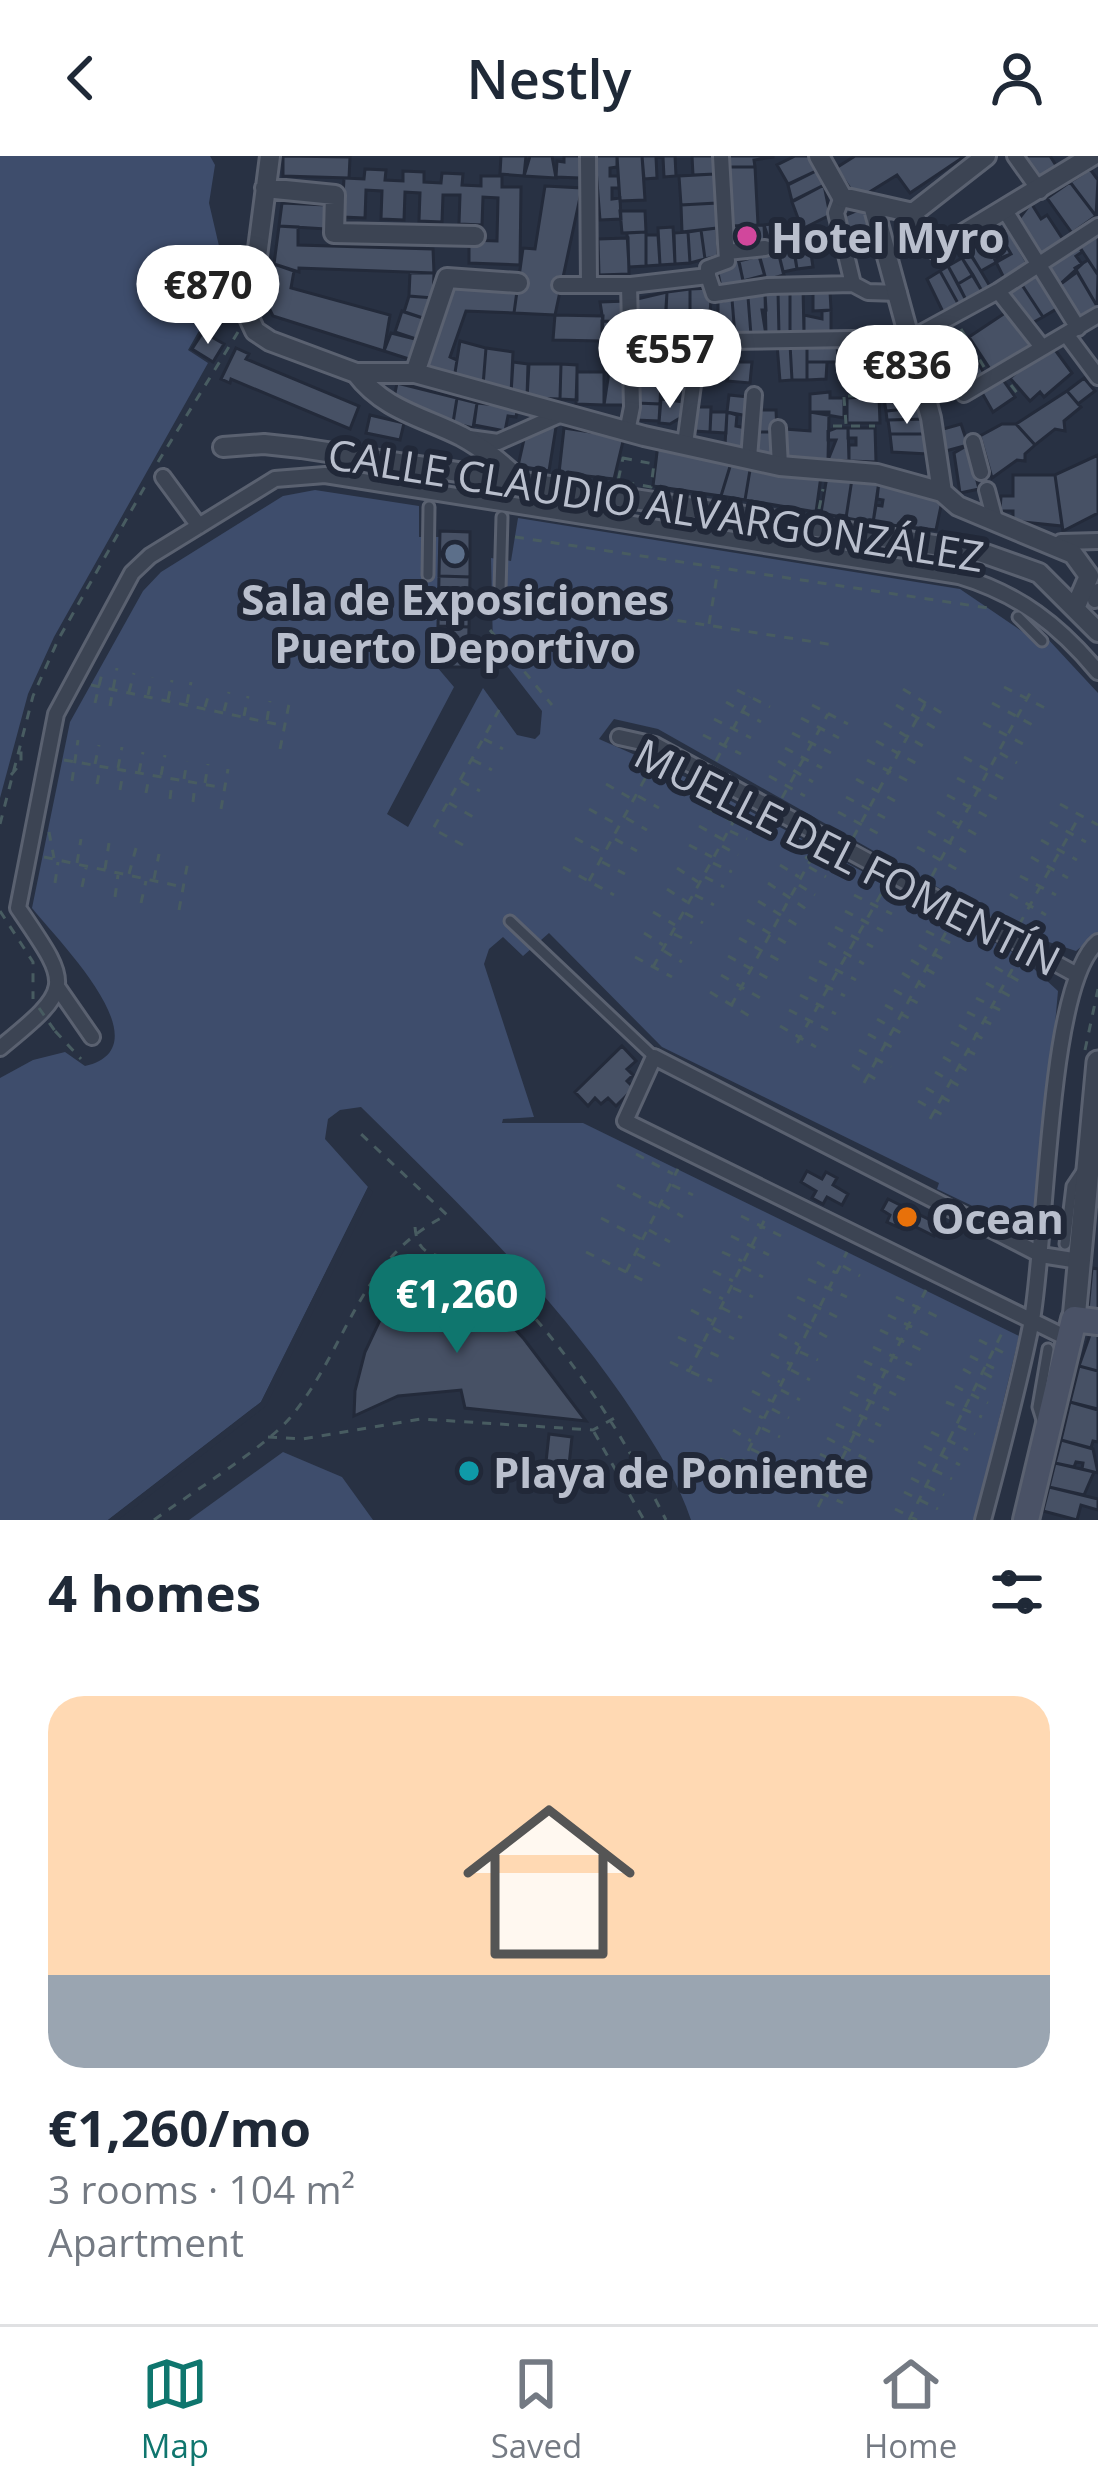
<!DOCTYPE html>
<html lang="en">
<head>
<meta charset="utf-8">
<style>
  body { margin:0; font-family:"Open Sans",sans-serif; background:#f6f6f7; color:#1f2937; height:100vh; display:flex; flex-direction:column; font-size:45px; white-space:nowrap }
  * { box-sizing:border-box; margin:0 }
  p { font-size:39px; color:#747a83 }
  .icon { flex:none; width:66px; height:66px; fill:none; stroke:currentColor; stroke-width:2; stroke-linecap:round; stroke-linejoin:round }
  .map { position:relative; height:1364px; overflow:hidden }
  .sheet { display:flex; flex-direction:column; background:#fff; flex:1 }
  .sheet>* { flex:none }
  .price { position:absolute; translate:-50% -102px; padding:0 27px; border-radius:42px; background:#fff; color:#222; font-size:39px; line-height:78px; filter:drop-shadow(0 3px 6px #0008) }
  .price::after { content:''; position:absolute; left:50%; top:72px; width:36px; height:27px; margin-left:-18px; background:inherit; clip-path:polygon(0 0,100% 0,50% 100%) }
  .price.selected { background:#0f766e; color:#fff }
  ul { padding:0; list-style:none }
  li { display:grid; align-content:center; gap:24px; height:636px; padding:0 48px }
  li+li { border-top:3px solid #e0e1e3 }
  li span { display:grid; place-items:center; height:372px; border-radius:36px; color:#555 }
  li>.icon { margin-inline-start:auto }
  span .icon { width:216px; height:216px; fill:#fffc; stroke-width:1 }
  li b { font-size:51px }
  h2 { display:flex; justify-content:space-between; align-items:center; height:144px; padding:0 48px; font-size:51px }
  header { display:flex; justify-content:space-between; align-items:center; height:156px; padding:0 48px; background:#fff; font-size:54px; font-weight:600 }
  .tab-bar { display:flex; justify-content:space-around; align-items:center; height:168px; border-top:3px solid #e0e1e3; background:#fff; font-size:33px; color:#747a83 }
  .tab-bar a { display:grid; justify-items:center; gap:6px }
  .tab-bar .selected { color:#0f766e }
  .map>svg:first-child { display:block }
</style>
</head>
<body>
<header><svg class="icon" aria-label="back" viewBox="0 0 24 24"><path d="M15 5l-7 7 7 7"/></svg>Nestly<svg class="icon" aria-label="person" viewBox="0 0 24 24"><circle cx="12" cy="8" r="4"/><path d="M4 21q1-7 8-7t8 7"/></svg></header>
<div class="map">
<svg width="1098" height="1364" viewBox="0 0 1098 1364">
  <rect width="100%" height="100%" fill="#283143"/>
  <path fill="#3e4d6c" d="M0,0H210L215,9L209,47L219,90L184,145L200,173L188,194L208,207L54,481L28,538L0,642Z
    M315,334L419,350V381H439L437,511L454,531L387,658L408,671L483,532L517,579L535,583L540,578L542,555L493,492L491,402L511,405L518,362L960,433L1023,476L1032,466L1098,537V777L1076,795L1015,775L658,573L614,563L599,583L692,624L1020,800L1058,835L1037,1069L1027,1076L937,1033L939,1027L662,891L549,777L523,800L503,781L489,793L484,808L534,961L503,963L502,967H583L1019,1180L975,1364H691C679,1327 656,1291 635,1259C558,1142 460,1049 361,951L340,954L328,963L325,983L368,1031L261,1246L108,1364H0V922L33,904L65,896L85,910C167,891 56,783 32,752L70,566L143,435L161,416L283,340Z
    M283,1296L342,1321L373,1364H189Z"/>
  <path fill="#283143" d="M368,1031L373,1036L266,1250L118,1364H108L261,1246Z"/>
  <path fill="#475165" stroke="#232a3a" stroke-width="3" d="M283,0L350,1L349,22L283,20Z
    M501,0H526L524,20L500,18Z
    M530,0H552L556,22L524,20Z
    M564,0H581L580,22L556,21L557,5L564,6Z
    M595,0H617V11L610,12V20H618L619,32H612V43L620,42L621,63L600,64Z
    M617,0H642L645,44L620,45Z
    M642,0H675L676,20L664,21L663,1H656L657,22L644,23Z
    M692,0H714L715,18L693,19Z
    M726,0H773V1L754,4L755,11H727Z
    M795,0H813L820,13L788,28L777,9Z
    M855,0H965L910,37L897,19L863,40L852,35L836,12Z
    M1018,0H1050L1057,11L1037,27Z
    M727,11H755L758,69L730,70Z
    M365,13L386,14L385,24L403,25V15L424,16V26L441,27L442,17L463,18L462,29L481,30V20H502V31H521L520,109L469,107V84L497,85L498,42L483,41L482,69L459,68L460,39H443L442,66L419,65L420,37L405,36L404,64L381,63L382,35L366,34L365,62L342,61L344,22L364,23Z
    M820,13L824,29L792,45L788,29Z
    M1090,13L1098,24L1096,60L1070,26Z
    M715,18L717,47L681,49L679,20Z
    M1070,26L1096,60L1072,77L1047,42Z
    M824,29L830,59L802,73L792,46Z
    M545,30L582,32L555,159L514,157L523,92L535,93Z
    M282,47L327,49L326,73L279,70Z
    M717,47V72L682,76L681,49Z
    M1031,47L1041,63L1047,59L1064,85L1041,98L1018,64Z
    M867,50L872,69L848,77L844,60Z
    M620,55H645L646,76L622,77Z
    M785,66L790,82L772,93L764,69Z
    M764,69L765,89L731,93L730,70Z
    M872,69L875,83L851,91L848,78Z
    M279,70L298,71V89L433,93L434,117L299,112V116L274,108Z
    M673,71L675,108L660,109L658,72Z
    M717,72L718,100L705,103L701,74Z
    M1007,72L1029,110L1005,124L995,104L1011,98L999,77Z
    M701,74L705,103L690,107L688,76Z
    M646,76V110L629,111L627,77Z
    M688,76L690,107L675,108L674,77Z
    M999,77L1011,98L981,115L968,95Z
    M1098,77V119L1079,90Z
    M808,78L813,111L797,113L792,79Z
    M646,79H658L660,109L646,110Z
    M628,82L629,118L599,119L598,83Z
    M793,90L797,113L783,116L778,95Z
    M1079,90L1082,96L1076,100L1082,108L1058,130L1047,110Z
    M777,91L784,119L766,124L759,98Z
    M970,97L991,132L983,137L962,102Z
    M759,100L766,124L762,120L743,125L739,105Z
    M962,102L973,119L958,128L948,110Z
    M738,103L744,128L721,131L716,108Z
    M1088,104L1098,119L1097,150L1075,112Z
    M274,108L294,115L291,132L390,159L384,195L273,160L268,150Z
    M948,110L967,146L960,151L940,115Z
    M940,115L960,151L945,160L927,123Z
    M1077,116L1097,150L1078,162L1058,130Z
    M410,117H434L433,142L409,140Z
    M973,119L983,137L967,146L958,128Z
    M1037,119L1058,152L1043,161L1022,129Z
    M1022,129L1043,161L1032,167L1009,137Z
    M453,132L517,135L514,157L466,155L450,201L457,204L454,223L426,213Z
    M712,132L710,156L690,155V133Z
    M803,132L804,178H790V133Z
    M690,133V163L678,159L674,167H665L667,136Z
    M790,133V178L779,179L778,135Z
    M778,135L779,179H766L765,137Z
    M830,135L831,154L813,155V136Z
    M667,136L665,174H636L637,143Z
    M765,137L766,154H762L766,179H751L748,141Z
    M409,140L433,142L426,163L404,156Z
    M748,141L751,179L735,180L732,143Z
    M732,143L735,180L718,181V146Z
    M628,145L627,166L603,165L600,146Z
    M831,154V178H804V159L822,163V155Z
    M402,155L426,163L419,184L395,176Z
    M693,155L710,156L708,181L694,180Z
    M1008,155L1031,191L992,216L969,181Z
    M555,159L603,160L602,185L553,184Z
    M602,165L627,166V249H604L609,216H604V198H611L610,191H602Z
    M665,167L696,169L692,193L664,189Z
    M636,174H665L664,193L636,192Z
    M203,176L224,188L213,206L192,193Z
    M961,176L970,192L952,200L943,185Z
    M391,177L419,184L412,204L384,195Z
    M940,179L952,201L941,206L946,216L951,214L959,232L946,239L920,191Z
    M460,185L486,192L483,230L454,223Z
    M837,187L838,206H807V188Z
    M1050,187L1072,217L1044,241L1040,236L1030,245L1010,222Z
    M777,188H790L792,224L780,225Z
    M790,188H807V224H792Z
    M664,189L692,193L690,205L663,202Z
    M853,189H872L873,215L853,212Z
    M853,189V204H849L853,213L839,214L837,190Z
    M236,192L249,198L246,203L359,250L350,273L231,223L230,227L221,223Z
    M486,192L513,196L511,238L483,230Z
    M636,192L664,193L662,208L636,207Z
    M970,192L985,219L972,225L957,198Z
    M957,198L972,225L959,232L946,203Z
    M663,203L690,205L685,236L661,234Z
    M513,206L528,208L527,242L511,238Z
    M732,206H752L750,227L727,225Z
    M807,206H827L826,223L807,224Z
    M910,206L917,223L886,228L884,210Z
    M636,207L662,208V224L636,223Z
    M529,208H561L560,243L527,242Z
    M561,208L577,209V244L560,243Z
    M577,216H604V249L576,248Z
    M853,217H873L874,237H853Z
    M1084,222L1095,235L1078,248L1067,235Z
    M636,223L661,224L660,248L636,247Z
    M1003,224L1015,241L993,256L981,235Z
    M397,227L457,242L453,267L394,242Z
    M921,231L925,251L886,255L883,236Z
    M1067,235L1081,251L1064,265L1065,275L1055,273L1035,289L1016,268Z
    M830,236V242H844V262L810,256V238Z
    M729,239L749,241L748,260L727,256Z
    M879,240L880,267H847V242Z
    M457,242L477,247L473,272L453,267Z
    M661,243L684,246L680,262L670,268L659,267Z
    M477,247L518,251L516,261L508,260L505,275L474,269Z
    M636,247L660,248L659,265L635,264Z
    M696,251H711L710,276L694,275Z
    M925,251V263L887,264L886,255Z
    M754,254H776L777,276H753Z
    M711,256H727L726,277L710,276Z
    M727,256L737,259L736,270L750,273L748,295L725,289Z
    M810,256H829L828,304L786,302L784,273L810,275Z
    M370,259L404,267L400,284L366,277Z
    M925,263L926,278H890L888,264Z
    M961,268L968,289L942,296L936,275Z
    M1002,268H1016L1035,289L1025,298V305L1017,304L992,322L980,280Z
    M544,269L556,271L549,315L518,310L525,279Z
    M564,272L624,281L614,323L559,317Z
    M836,272H848L849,305L828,304L836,284H828V275Z
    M848,272H875L876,306L849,305V289H856V282H848Z
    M753,276H777V304L752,299Z
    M890,278H926L928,298L892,296Z
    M658,288L732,304L721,340L653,330Z
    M968,289L979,333L960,337L954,297Z
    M1098,299V357L1063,375L1055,319Z
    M732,304L751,308L745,344L721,340Z
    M751,308L821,320L816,356L745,344Z
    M1013,319H1055L1062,370L1013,365V355H1000L1001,340H1013Z
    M827,320L852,323L846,362L821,357Z
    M852,323L879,325L873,367L846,362Z
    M879,325L942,345L936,374L873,367L876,349L882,350L883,344L877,343Z
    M440,375L470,376V421L439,420Z
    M439,420L470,421L469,471L438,470Z
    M438,470L469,471L468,511H438Z
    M622,890L636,905L627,913L633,919L627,925L634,932L616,950L608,942L601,948L595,942L588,950L575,936Z
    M807,1015L822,1023L826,1016L837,1022L833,1029L848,1038L842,1049L827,1041L823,1048L812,1042L816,1035L801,1026Z
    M888,1043L940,1069L934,1080L902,1064L898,1071L887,1066L890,1059L882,1054Z
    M1092,1112L1098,1113V1156L1088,1155Z
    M432,1122L467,1128L485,1141L524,1183L586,1265L465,1252L461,1234L398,1240L354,1260L355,1235L365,1196L380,1164L412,1129Z
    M1091,1176H1098V1215L1079,1210Z
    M1079,1210L1098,1215V1253L1070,1246Z
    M1070,1246L1098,1254V1286L1093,1285L1091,1292L1061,1284Z
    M549,1278L572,1281L569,1309L546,1306Z
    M1061,1284L1093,1293L1098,1317L1082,1313L1083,1307L1076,1306L1074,1311L1055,1307Z
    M1055,1307L1094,1316L1084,1339L1049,1331Z
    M1049,1331L1098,1343V1354L1081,1349L1077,1364L1043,1355Z"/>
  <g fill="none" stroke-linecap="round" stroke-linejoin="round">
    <g stroke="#5a6170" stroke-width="15">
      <path id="service" d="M428,419L429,351
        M500,434L502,361
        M1018,461L1042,485
        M510,765L654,901
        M1065,1088L1072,1030L1082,1015
        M1042,1264L1038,1251L1048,1193"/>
    </g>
    <g stroke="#5a6170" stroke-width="20">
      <path id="pedestrian" d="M588,0L589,129
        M1015,0L1040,35
        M842,41L836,57L853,128
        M1004,53L1078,172
        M727,96L765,92
        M708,120V112L727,105L721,0
        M560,129H631L708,120L714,138L768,130L853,128L868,136L899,137
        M998,135L1042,191
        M1066,178L1098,221
        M726,185L912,182L998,135L1098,70
        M964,238L1098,159
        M778,272L780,310
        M627,276L632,251L629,129
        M462,281L498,286L559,259
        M973,286L981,316
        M685,288L693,229
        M749,302L754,239
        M163,321L199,370
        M987,334L995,364
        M1061,386L1098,385
        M1095,444L1098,435
        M619,581L655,589L1077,819
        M58,832L92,881
        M0,892C75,831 71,830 18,752L56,558L132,417L150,400L275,323L325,319L959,420C1019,438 1059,469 1098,516
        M1069,1183L625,965L654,901L1041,1099L1079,1105
        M983,1364C1000,1300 1018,1234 1031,1169C1047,1092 1046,828 1098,786"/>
    </g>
    <g stroke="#5a6170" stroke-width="24">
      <path id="minor" d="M270,0L249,162L255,175L270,185L356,217H415L644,280L780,310L877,318L942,336L958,350L1073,398L1089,420L1076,450
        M819,0L842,41L913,57
        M265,32L335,39L334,77L475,80
        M873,49L931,262L942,336
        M913,57L929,89L937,94L1092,0
        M913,57L986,0
        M356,217C384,254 421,260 461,280C485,293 503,309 523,327
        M415,217L447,122L518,127
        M223,291L264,288L301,292L980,396L1039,417L1098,476"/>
    </g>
    <g stroke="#5a6170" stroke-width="27">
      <path id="tertiary" d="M1074,1163L1098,906"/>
    </g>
    <g stroke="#5a6170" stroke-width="30">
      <path id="secondary" d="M1026,1364L1074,1163L1098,1166"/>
    </g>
    <path stroke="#485c61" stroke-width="3" stroke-dasharray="9 9" stroke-linecap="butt" d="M961,173L984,211
      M711,181L712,155
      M1011,229L1020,241
      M848,240L874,239
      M844,241L846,268
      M833,270H875
      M623,302L654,308L651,331L618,325Z
      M158,306L238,176
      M819,353L823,333
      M515,381L988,452
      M553,445L834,489
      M709,468L718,414
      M490,474L552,549
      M91,529L285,570
      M1004,531L1049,554
      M903,533L945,559
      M737,534L770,551
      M129,536L134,517
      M148,539L152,521
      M168,544L172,524
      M726,546L761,566
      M95,547L103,513
      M187,547L191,526
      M992,547L1038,572
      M812,549L848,568
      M896,549L938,574
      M110,550L117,512
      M205,551L210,534
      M224,555L229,536
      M244,560L248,540
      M801,562L839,582
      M714,563L751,582
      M267,564L270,545
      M884,567L928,593
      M983,567L1027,590
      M792,577L831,597
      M703,579L741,598
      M484,583L503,593
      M876,585L919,609
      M785,592L822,612
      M280,593L289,548
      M1000,597L1017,607
      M964,601L1007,625
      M64,604L225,632
      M473,604L492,614
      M867,604L908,625
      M716,605L750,541
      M778,605L813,626
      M95,608L99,589
      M118,612L122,591
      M139,616L143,596
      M11,619L21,607V587
      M161,619L165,599
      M769,620L805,640
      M957,622L997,643
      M184,623L187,605
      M856,623L895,645
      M72,625L78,584
      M461,625L480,635
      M205,627L208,608
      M97,628L100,612
      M606,628L632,643
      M120,634L123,616
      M146,637L149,621
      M947,639L988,661
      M638,640L659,652
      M846,641L885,662
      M782,642L828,558
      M170,643L172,625
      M193,646L195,629
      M449,647L475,662
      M1060,648L1098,669
      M221,653L228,613
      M589,653L618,669
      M709,653L732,665
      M838,656L879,678
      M937,656L977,679
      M626,662L647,674
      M1050,666L1086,686
      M0,668L33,540L58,484L148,325
      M699,670L722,683
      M730,675L747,683
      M928,675L966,696
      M49,676L54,702
      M575,682L603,697
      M853,682L925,548
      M615,683L637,695
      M1041,684L1077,704
      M463,689L433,673L499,554
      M689,689L712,701
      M722,690L738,699
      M790,691L809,703
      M917,691L958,714
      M44,701L183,731
      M1031,701L1068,722
      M602,706L625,718
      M77,707L81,683
      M713,707L732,716
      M780,709L799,721
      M563,711L614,739
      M809,711L826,721
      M677,712L698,726
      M105,713L109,687
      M129,718L136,692
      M932,720L1030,537
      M1020,720L1056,739
      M705,721L724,731
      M154,723L159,698
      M589,725L653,608
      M55,727L58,706
      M768,727L809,755
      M799,729L815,739
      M82,731L86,712
      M667,733L687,746
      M1010,738L1046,759
      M695,739L714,749
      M854,739L892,758
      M115,741L118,719
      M758,745L800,771
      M141,747L146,725
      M179,754L188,705
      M0,755L33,806V843
      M845,755L883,775
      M653,756L675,769
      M685,757L703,767
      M747,764L791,790
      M1019,769L1080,659
      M835,771L873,791
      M926,775L958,791
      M644,777L663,789
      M674,778L692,787
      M739,782L780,805
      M828,787L864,808
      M919,789L948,806
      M664,795L682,806
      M728,800L771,824
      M635,801L672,821
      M911,804L940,821
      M819,805L856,824
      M653,811L741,652
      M995,811L1024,828
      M902,817L932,835
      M721,819L762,843
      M809,821L845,840
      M986,827L1017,844
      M894,834L923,850
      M710,836L751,861
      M800,839L836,858
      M976,842L1006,857
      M885,849L914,865
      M731,850L816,694
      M789,854L828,874
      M967,856L999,872
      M877,863L906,880
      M959,869L990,887
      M780,870L816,891
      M55,875L81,903
      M868,878L899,895
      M951,886L982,902
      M797,887L885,731
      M859,894L891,911
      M1085,894L1098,833
      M943,901L973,918
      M852,909L882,927
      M935,916L966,934
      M864,927L951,767
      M926,932L956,949
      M918,945L948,962
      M930,963L1019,801
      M636,998L673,1018
      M617,1029L657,1050
      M672,1029L693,1039
      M662,1048L683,1061
      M741,1060L781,1080
      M601,1062L641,1083
      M415,1071C418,1111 451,1095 479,1108C491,1115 504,1129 514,1139C578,1207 624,1281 666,1364
      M649,1074L670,1086
      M731,1080L769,1099
      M586,1096L650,1128
      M722,1096L742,1105
      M637,1098L660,1110
      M817,1106L836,1117
      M843,1110L860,1120
      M743,1111L763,1121
      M713,1115L733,1125
      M626,1116L678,1013
      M808,1123L847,1141
      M733,1132L753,1141
      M703,1133L723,1143
      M797,1141L837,1161
      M896,1141L938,1161
      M722,1152L742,1162
      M691,1154L712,1165
      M788,1159L827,1181
      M888,1159L928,1179
      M713,1172L734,1183
      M880,1174L921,1194
      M779,1178L799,1189
      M678,1181L724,1203
      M979,1184L1004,1197
      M873,1191L912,1209
      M800,1196L818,1204
      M771,1198L790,1208
      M970,1200L999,1215
      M864,1205L905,1224
      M670,1206L689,1215L768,1057
      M963,1213L977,1221
      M791,1214L810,1224
      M691,1216L712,1225
      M762,1216L780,1226
      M984,1217L995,1223
      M857,1220L896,1239
      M978,1229L991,1236
      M955,1230L988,1247
      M781,1234L800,1244
      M752,1235L771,1245
      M850,1236L889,1254
      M946,1246L982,1261
      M843,1251L881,1270
      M743,1252L763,1262
      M772,1253L789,1262
      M836,1268L874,1286
      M958,1270L975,1278
      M762,1272L780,1281
      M733,1274L751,1285
      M594,1276L644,1364
      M931,1276L968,1294
      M268,1281L302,1283L421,1263L593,1274L620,1259
      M827,1282L866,1303
      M924,1290L960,1309
      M751,1293L770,1302
      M820,1298L860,1318
      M720,1303L762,1321
      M918,1306L952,1323
      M740,1311L847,1096
      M812,1314L852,1332
      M911,1322L944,1339
      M804,1329L843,1347
      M904,1336L938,1353
      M818,1351L926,1134
      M895,1353L917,1364
      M154,1364C189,1338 263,1293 289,1263C349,1192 356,1104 447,1059L360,977
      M909,1364L1004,1173"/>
    <use href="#service" stroke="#3c4453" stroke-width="9"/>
    <use href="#pedestrian" stroke="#3c4453" stroke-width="14"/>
    <use href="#minor" stroke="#3c4453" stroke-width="18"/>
    <use href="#tertiary" stroke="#3c4453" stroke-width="21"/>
    <use href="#secondary" stroke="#4a5266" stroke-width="24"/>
    <path stroke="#485c61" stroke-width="3" stroke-dasharray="9 9" stroke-linecap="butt" d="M39,852L55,875"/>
  </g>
  <circle fill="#d1479c" stroke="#212838" stroke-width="4.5" cx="747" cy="80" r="12"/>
  <circle fill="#5c6f8a" stroke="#212838" stroke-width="4.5" cx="455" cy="398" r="12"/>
  <circle fill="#e8710a" stroke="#212838" stroke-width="4.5" cx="907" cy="1061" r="12"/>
  <circle fill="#0f9aa8" stroke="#212838" stroke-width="4.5" cx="469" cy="1315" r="12"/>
  <g text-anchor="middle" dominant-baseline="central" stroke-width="12" stroke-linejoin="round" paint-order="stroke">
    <g font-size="42" font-weight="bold" fill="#b9bfcd" stroke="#212838" text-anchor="start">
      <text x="771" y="80">Hotel Myro</text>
      <text x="455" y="442" text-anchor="middle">Sala de Exposiciones<tspan x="455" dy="48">Puerto Deportivo</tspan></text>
      <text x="931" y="1061">Ocean</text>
      <text x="493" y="1315">Playa de Poniente</text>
    </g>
    <g font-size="42" fill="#b9bfcd" stroke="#212838">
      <text transform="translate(656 348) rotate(9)">CALLE CLAUDIO ALVARGONZÁLEZ</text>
      <text transform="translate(848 700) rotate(27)">MUELLE DEL FOMENTÍN</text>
    </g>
  </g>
</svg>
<b class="price" style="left:208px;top:191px">€870</b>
<b class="price" style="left:670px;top:255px">€557</b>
<b class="price" style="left:907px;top:271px">€836</b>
<b class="price selected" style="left:457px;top:1200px">€1,260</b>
</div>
<section class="sheet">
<h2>4 homes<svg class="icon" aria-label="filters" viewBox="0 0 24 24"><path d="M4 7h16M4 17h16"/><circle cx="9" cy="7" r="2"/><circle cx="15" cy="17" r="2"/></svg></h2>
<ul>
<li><span style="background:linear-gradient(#ffd9b3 75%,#9aa5b1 0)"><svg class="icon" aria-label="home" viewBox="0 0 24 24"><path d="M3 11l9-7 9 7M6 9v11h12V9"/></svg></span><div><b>€1,260/mo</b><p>3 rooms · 104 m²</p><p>Apartment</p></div></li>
</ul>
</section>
<nav class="tab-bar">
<a class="selected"><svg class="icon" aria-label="map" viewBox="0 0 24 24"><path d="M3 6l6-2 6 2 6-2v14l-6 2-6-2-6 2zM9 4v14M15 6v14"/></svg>Map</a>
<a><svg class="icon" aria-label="saved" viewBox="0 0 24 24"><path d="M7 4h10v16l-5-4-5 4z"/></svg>Saved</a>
<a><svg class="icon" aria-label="home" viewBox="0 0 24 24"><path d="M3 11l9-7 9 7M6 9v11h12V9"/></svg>Home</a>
</nav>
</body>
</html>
